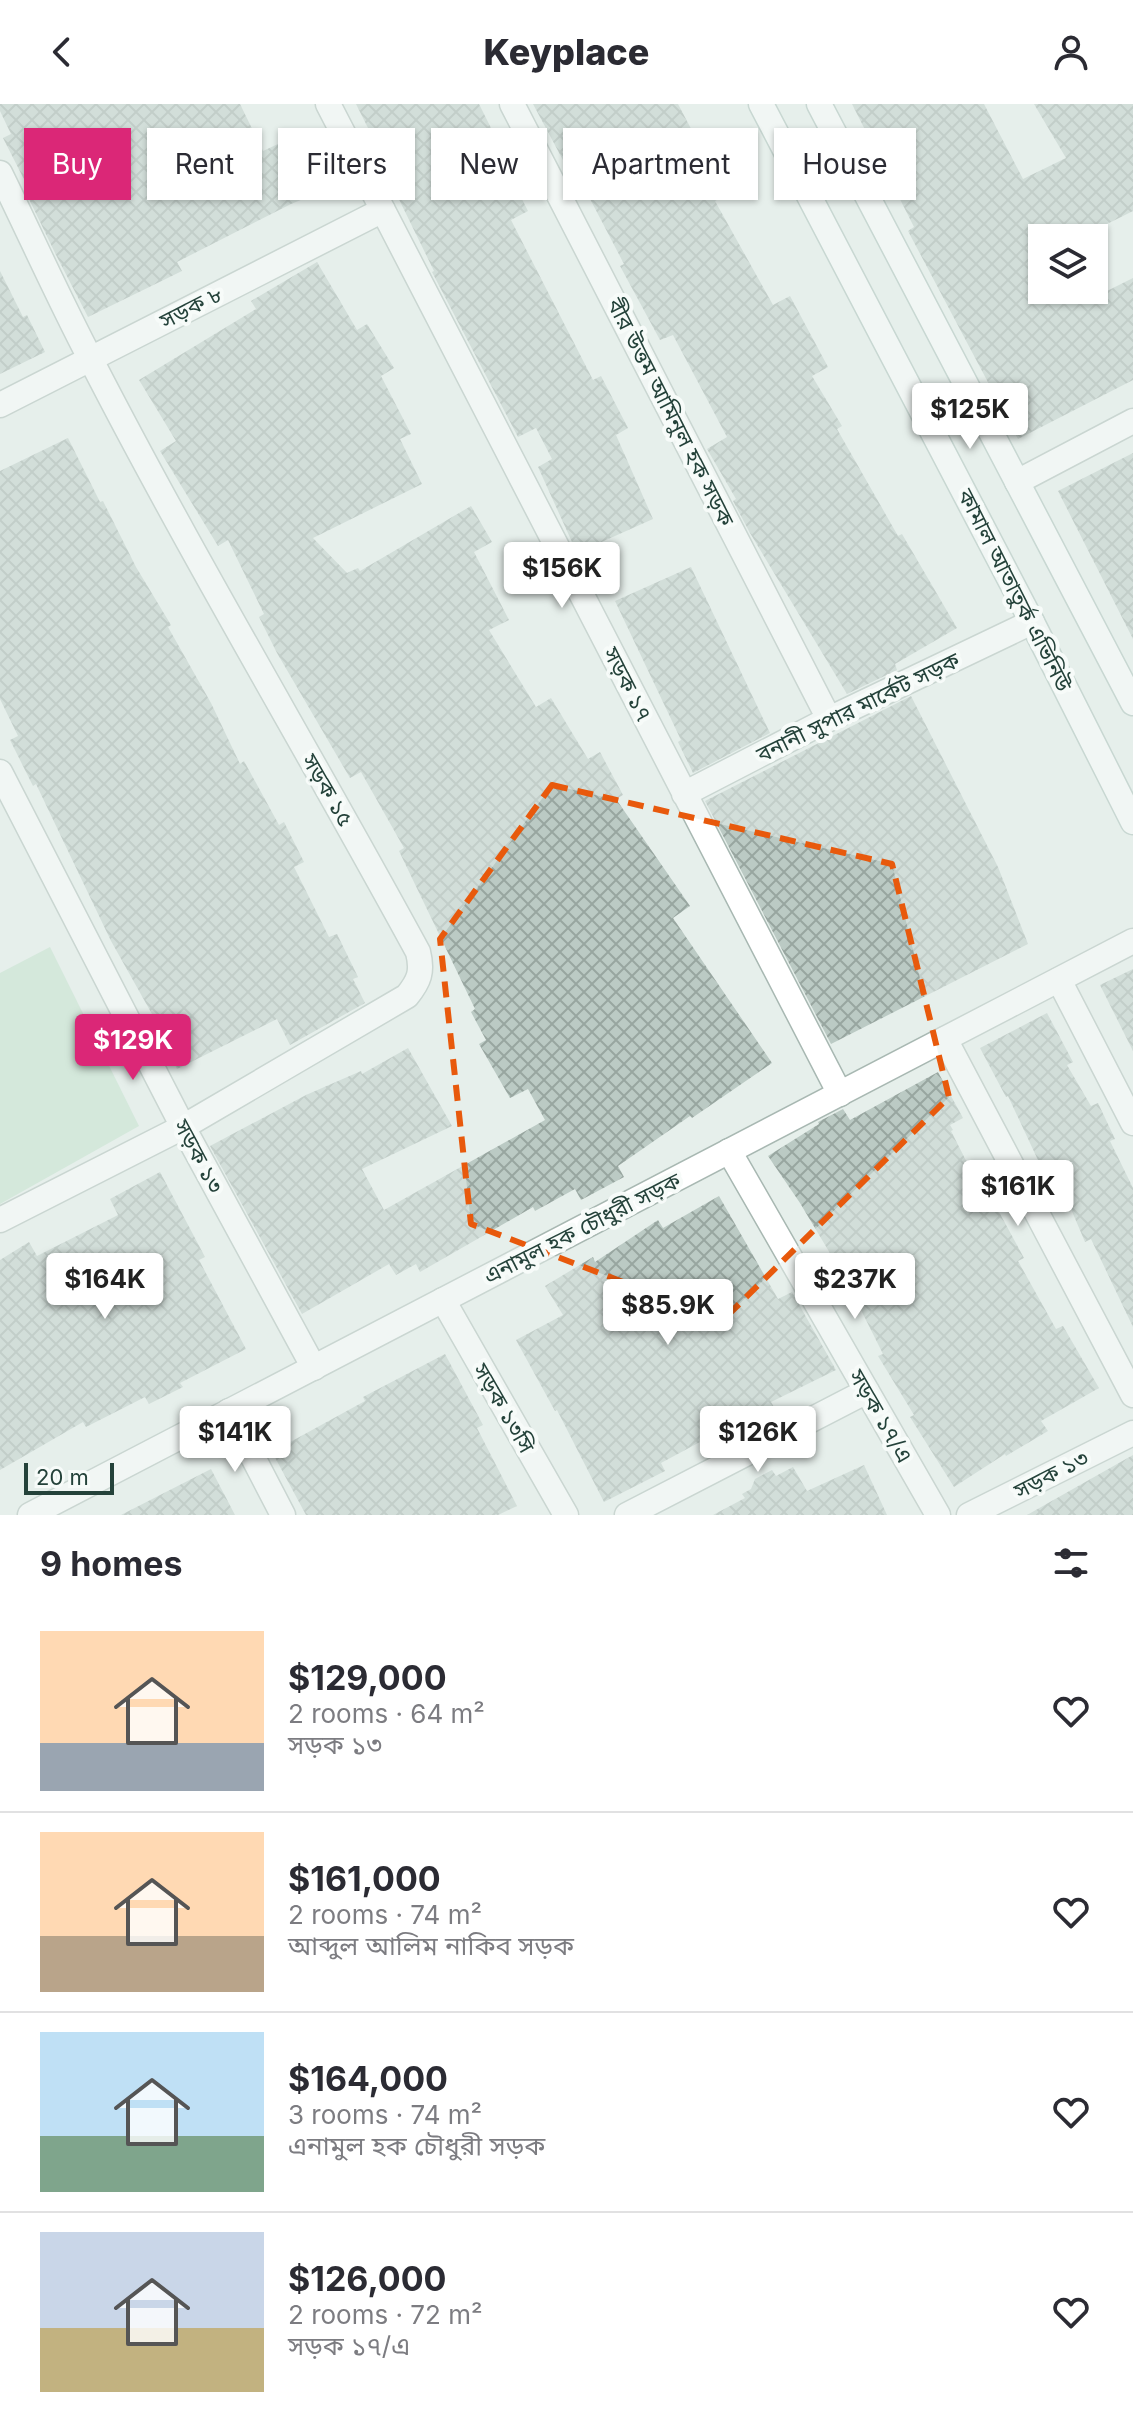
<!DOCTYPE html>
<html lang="en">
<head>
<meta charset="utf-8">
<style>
  body { margin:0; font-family:Inter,"Noto Sans Bengali",sans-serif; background:#f7f7f7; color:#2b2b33; height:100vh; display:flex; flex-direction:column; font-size:30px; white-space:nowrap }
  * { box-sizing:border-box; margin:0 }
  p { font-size:26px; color:#7c7c81 }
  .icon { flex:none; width:44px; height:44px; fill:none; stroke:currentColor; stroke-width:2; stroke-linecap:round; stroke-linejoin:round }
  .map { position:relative; height:1411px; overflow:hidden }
  .sheet { display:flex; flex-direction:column; background:#fff; flex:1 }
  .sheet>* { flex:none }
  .guide { position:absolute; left:24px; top:24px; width:1086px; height:72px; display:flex; gap:16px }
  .buttons { position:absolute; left:1028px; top:120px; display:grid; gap:16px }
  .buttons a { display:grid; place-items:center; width:80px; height:80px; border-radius:0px; background:#fff; box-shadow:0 2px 6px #0004; font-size:40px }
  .scale { position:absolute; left:24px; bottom:20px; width:90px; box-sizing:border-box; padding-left:8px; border:4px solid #24423a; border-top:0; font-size:22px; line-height:28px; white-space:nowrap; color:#24423a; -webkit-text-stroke:6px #f7fbf9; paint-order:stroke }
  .price { position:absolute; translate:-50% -68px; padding:0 18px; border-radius:8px; background:#fff; color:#222; font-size:26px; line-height:52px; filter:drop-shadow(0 2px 4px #0008) }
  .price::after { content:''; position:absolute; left:50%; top:48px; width:24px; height:18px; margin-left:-12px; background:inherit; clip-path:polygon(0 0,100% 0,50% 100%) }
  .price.selected { background:#db2777; color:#fff }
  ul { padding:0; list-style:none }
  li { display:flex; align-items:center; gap:24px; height:200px; padding:0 40px }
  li+li { border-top:2px solid #e1e1e2 }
  li span { display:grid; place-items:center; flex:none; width:224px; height:160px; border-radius:0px; color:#555 }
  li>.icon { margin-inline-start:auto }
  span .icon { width:96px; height:96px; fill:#fffc; stroke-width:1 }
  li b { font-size:34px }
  h2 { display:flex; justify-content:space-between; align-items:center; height:96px; padding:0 40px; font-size:34px }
  .chip { padding:0 28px; border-radius:0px; background:#fff; box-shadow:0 2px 6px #0004; font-size:28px; line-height:72px }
  .chip.selected { background:#db2777; color:#fff }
  header { display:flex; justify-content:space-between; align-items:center; height:104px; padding:0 40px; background:#fff; font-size:36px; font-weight:800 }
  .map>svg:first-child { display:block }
</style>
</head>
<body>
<header><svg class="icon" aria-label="back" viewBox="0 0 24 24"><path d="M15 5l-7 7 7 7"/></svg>Keyplace<svg class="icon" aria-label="person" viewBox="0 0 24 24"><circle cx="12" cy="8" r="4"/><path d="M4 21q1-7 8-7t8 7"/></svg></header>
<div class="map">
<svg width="1133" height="1411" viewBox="0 0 1133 1411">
  <defs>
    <pattern id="building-cross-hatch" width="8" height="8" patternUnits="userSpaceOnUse" patternTransform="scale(2)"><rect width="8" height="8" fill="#bbcac4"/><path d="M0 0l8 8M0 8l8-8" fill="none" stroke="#98a6a0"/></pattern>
  </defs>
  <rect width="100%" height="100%" fill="#e6efeb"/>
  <path fill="#bfe0c8" d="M50,843L139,1022L0,1100V869Z"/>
  <path fill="url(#building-cross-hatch)" d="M0,0H240L263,47L308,26L335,82L291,100L177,158L182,167L88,213L56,151L29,95L33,93L3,34L11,30L0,7Z
    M356,0H479L497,36L493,38L528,107L511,116L593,276L601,272L628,324L616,331L653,415L577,449L538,363L552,355L536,324L518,333L432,168L434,167L369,34L372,32Z
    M533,0H678L726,91L715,97L773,201L790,192L828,263L812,272L842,322L837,325L898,432L902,430L957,524L895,560L897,566L847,590L750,429L733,397L736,395L707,345L727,333L673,231L660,236L620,162L624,160L577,70L572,73Z
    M852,0H984L1023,75L1066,54L1034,0H1133V107L1079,134H1042V186H1086L1091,195L1133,174V276L1018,335L908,127L914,123Z
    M317,158L357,226L367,220L394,264L381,272L411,330L400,335L422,380L313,434L347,469L358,464L360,467L471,402L492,438L474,448L509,516L489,526L536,603L551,594L588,655L600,648L623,691L616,695L690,802L673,814L772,959L692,1014L690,1012L618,1062L624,1073L581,1096L575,1085L535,1107L533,1103L420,1168L416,1160L396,1171L389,1160L302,1210L210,1042L306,991L361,967L362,970L408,944L452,1022L362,1065L384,1106L545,1016L528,985L510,994L479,940L486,936L471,908L475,905L399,747L404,744L361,668L350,674L277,549L259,513L264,510L228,436L218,442L160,347L176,337L139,276L256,205L251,197Z
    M0,167L23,213L27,211L45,248L0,270Z
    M68,334L100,398L103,397L136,463L171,521L168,523L211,599L240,660L244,657L279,721L284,718L304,758L294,763L329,833L337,830L358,873L353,875L365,899L290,941L277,915L177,965L155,920L157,919L111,837L36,680L33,682L10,636L18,632L0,595V367Z
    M1133,349V535L1058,387Z
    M691,463L770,629L693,669L678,638L681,636L615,497Z
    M911,592L998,763L1028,840L831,940L705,697Z
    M1133,865V947L1100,881Z
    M1047,909L1073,958L1067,961L1091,1002L1098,999L1115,1035L1110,1037L1133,1084V1223L1091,1135L1085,1138L1071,1105L1067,1106L1048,1067L1044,1069L1008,992L1006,993L980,944Z
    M938,968L963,1014L950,1021L953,1026L951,1027L992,1108L998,1106L1024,1154L1018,1157L1056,1225L1063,1222L1099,1284L1041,1317L1048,1327L1006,1352L1005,1350L954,1383L910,1313L914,1311L878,1252L883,1250L846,1176L800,1099L768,1052L819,1020L818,1018L843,1005L850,1016Z
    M160,1068L205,1153L199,1156L246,1245L180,1279L183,1283L149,1300L145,1293L86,1323L83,1318L0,1366V1156L29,1138L37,1152L118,1111L110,1095Z
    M719,1092L778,1195L792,1188L836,1266L771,1298L774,1303L728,1329L726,1324L661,1359L665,1367L604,1398L557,1306L555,1307L516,1236L563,1211L545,1182L593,1153L595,1158L658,1116L663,1124Z
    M445,1250L483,1321L477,1324L517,1402L498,1411H306L272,1348L365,1297L363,1293Z
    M1133,1351V1411H1027Z
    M864,1361L887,1411H713L745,1394L742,1390L751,1385L755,1375L772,1366L776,1372L793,1363L807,1387Z
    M211,1365L235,1411H121Z"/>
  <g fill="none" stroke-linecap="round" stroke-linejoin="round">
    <g stroke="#a8b8b2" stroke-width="27">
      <path id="minor" d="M328,0L840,990
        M512,0L829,615
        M0,69C30,130 58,193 90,254C193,455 310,649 418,848C423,868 419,877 407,892L183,1023L0,1116
        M0,301L383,106
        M1017,378L1133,317
        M0,668L183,1023L314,1264
        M684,690L829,615L1032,518
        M1059,876L1133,1019
        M945,935L1133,1291
        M729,1047L938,1411
        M443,1196L566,1411
        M229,1307L283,1411
        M627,1411L867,1287
        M969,1411L1133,1329"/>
    </g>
    <g stroke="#a8b8b2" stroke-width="27">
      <path id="tertiary" d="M30,1411L1133,837"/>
    </g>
    <g stroke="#a4bbb3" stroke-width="27">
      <path id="secondary" d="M761,0L1032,518L1133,718
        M819,0L1133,599"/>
    </g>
    <use href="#minor" stroke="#fff" stroke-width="24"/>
    <use href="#tertiary" stroke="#fff" stroke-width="24"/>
    <use href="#secondary" stroke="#fff" stroke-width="24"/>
  </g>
  <path d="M0 0H1133V1411H0ZM552,681L892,760L949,993L723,1216L471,1120L440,835Z" fill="#e6efeb" fill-opacity=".55" fill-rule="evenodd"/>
  <path fill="none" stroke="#e8590c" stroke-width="6" stroke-dasharray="16 10" stroke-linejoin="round" d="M552,681L892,760L949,993L723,1216L471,1120L440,835Z"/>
  <g text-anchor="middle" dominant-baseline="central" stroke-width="8" stroke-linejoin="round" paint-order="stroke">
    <g font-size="22" fill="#24423a" stroke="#f7fbf9">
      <text transform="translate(191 203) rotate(-27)">সড়ক ৮</text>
      <text transform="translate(671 308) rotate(63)">বীর উত্তম আমিনুল হক সড়ক</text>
      <text transform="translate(1015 486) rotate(63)">কামাল আতাতুর্ক এভিনিউ</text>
      <text transform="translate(628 580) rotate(63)">সড়ক ১৭</text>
      <text transform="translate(858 603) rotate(-26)">বনানী সুপার মার্কেট সড়ক</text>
      <text transform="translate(328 686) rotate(60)">সড়ক ১৫</text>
      <text transform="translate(199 1052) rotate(62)">সড়ক ১৩</text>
      <text transform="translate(582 1124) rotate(-27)">এনামুল হক চৌধুরী সড়ক</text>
      <text transform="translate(504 1304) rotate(60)">সড়ক ১৩সি</text>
      <text transform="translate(881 1312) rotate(60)">সড়ক ১৭/এ</text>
      <text transform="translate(1051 1370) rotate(-27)">সড়ক ১৩</text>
    </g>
  </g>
</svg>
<div class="buttons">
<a><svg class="icon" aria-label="layers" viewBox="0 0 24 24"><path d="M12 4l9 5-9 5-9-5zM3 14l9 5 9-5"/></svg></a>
</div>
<div class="scale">20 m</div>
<b class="price" style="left:970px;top:347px">$125K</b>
<b class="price" style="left:562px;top:506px">$156K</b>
<b class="price selected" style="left:133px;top:978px">$129K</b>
<b class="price" style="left:1018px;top:1124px">$161K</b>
<b class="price" style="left:105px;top:1217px">$164K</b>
<b class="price" style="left:855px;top:1217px">$237K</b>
<b class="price" style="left:668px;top:1243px">$85.9K</b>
<b class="price" style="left:235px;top:1370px">$141K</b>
<b class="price" style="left:758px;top:1370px">$126K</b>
<div class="guide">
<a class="chip selected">Buy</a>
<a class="chip">Rent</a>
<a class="chip">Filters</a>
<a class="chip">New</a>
<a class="chip">Apartment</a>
<a class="chip">House</a>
</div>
</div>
<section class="sheet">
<h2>9 homes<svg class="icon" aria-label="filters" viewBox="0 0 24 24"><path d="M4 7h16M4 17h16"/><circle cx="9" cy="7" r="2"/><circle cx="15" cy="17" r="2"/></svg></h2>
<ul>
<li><span style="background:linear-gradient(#ffd9b3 70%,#9aa5b1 0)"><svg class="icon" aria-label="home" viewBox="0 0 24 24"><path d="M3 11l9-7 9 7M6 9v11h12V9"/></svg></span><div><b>$129,000</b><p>2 rooms · 64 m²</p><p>সড়ক ১৩</p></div><svg class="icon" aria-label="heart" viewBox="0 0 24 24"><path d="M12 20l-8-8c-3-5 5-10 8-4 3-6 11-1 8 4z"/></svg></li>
<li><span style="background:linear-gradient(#ffd9b3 65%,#b9a48a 0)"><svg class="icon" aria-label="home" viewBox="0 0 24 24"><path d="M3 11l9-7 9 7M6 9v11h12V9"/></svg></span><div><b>$161,000</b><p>2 rooms · 74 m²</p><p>আব্দুল আলিম নাকিব সড়ক</p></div><svg class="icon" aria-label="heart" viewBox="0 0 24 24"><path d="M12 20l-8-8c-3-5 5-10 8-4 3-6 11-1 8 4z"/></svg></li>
<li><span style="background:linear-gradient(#bfe0f5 65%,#7fa58c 0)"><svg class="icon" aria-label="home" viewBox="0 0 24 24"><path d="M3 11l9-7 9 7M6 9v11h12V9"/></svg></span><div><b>$164,000</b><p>3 rooms · 74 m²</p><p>এনামুল হক চৌধুরী সড়ক</p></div><svg class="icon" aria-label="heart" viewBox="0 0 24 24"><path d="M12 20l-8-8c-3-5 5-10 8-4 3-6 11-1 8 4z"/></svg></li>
<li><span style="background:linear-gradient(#c9d6e8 60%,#c2b280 0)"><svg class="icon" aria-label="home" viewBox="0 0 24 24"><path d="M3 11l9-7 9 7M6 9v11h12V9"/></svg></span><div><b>$126,000</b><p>2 rooms · 72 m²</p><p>সড়ক ১৭/এ</p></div><svg class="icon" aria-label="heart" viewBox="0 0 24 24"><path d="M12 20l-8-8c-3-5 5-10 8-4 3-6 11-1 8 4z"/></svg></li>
</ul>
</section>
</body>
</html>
